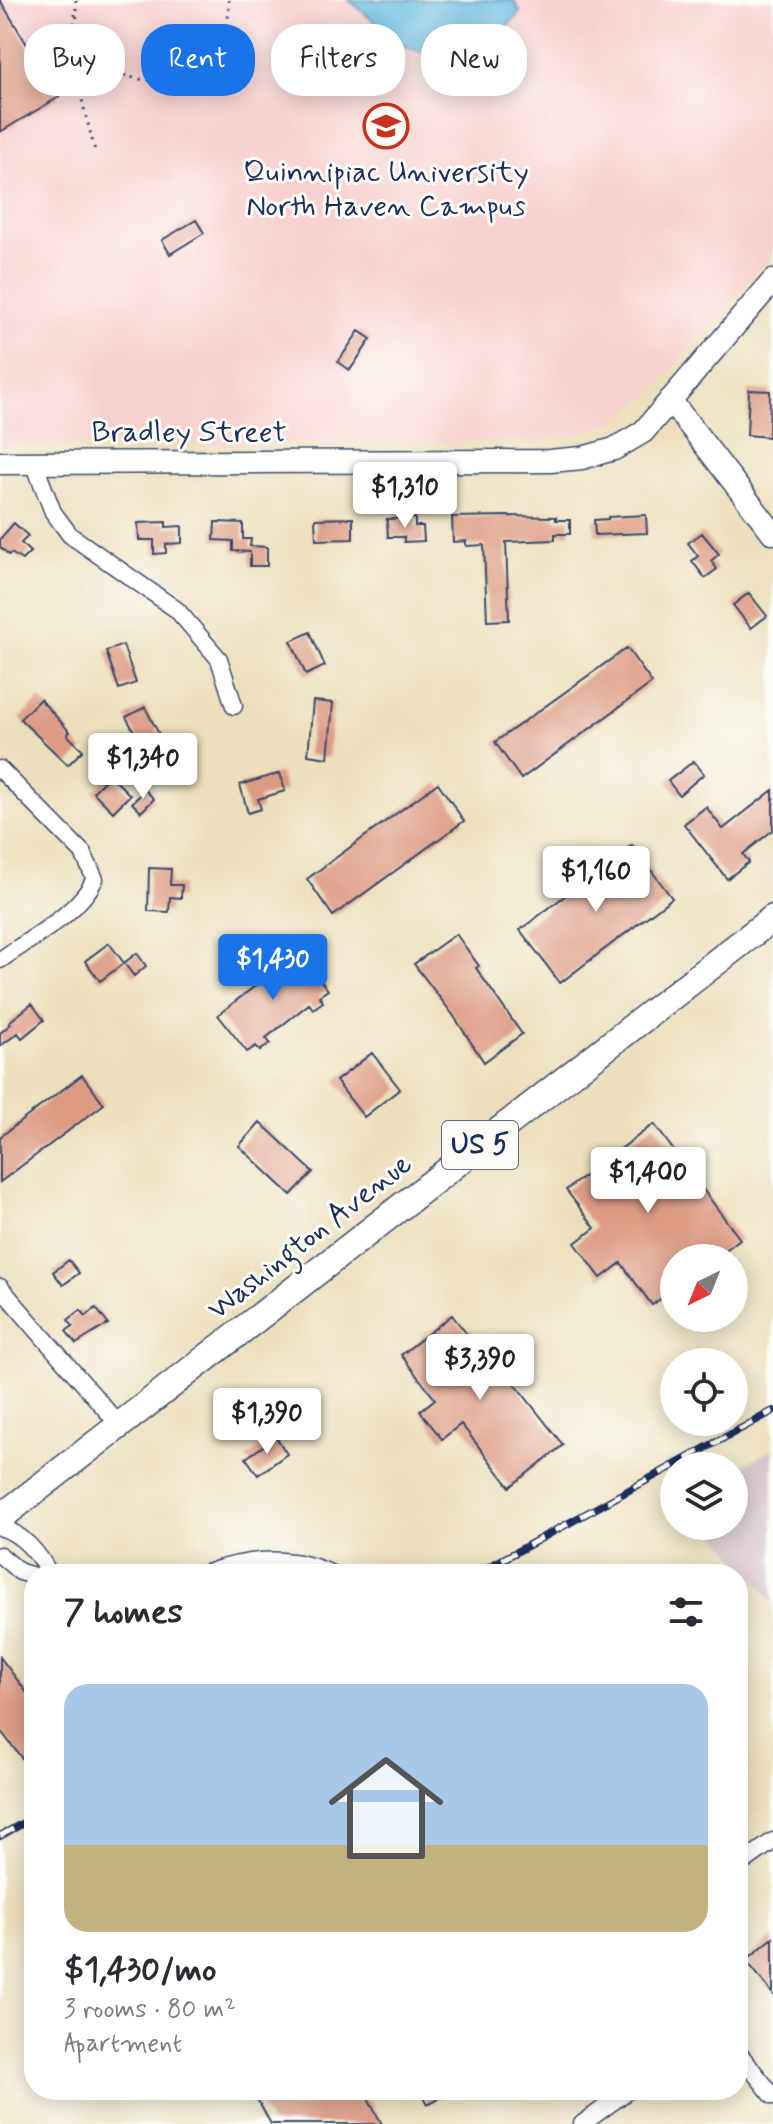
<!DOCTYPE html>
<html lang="en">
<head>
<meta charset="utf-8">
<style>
  body { margin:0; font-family:Mynerve,sans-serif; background:#f2f2f3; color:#2b2b33; height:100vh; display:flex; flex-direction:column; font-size:30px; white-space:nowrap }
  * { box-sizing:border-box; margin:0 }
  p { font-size:26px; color:#7c7c81 }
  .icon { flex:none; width:44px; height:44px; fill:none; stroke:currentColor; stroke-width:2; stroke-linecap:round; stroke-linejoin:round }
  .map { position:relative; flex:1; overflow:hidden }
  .details { position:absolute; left:24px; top:1564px; width:724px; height:536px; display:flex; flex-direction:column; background:#fff; border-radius:32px; box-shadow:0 4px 20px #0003 }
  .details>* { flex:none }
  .guide { position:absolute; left:24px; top:24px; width:726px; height:72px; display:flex; gap:16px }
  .needle { width:52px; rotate:223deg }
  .controls { position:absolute; left:660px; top:1244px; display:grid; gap:16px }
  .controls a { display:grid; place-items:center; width:88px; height:88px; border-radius:50%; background:#fff; box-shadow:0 4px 20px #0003; font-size:40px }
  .price { position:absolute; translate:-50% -68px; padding:0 18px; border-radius:8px; background:#fff; color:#222; font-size:26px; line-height:52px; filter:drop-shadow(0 2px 4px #0008) }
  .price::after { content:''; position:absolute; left:50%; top:48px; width:24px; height:18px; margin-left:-12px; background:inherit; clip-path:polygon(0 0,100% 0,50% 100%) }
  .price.current { background:#1a73e8; color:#fff }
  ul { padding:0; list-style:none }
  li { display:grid; align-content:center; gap:16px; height:424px; padding:0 40px }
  li span { display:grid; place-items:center; height:248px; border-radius:24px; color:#555 }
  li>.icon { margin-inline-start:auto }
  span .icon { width:144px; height:144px; fill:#fffc; stroke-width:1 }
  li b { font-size:34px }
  h2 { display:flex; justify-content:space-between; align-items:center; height:96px; padding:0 40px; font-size:34px }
  .tag { padding:0 28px; border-radius:32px; background:#fff; box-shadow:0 4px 20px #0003; font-size:28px; line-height:72px }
  .tag.current { background:#1a73e8; color:#fff }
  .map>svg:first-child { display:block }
</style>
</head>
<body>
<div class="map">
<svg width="773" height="2124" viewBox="0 0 773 2124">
  <rect width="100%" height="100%" fill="#fdfcf7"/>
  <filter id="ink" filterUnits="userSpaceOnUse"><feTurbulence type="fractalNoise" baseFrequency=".0125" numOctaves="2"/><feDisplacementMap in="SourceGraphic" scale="16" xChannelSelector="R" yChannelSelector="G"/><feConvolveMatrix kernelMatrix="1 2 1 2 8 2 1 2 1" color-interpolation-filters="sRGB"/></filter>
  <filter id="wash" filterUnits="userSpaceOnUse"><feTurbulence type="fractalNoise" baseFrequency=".006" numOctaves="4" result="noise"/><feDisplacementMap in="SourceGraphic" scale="32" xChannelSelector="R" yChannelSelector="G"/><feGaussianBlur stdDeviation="1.8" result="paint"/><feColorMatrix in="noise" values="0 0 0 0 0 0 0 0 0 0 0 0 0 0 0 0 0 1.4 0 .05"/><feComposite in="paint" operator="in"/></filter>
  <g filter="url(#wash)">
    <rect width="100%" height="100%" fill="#ecdfbc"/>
    <path fill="#f7d0cf" d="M0,0H773V253L648,396L610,423L574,436L539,441L470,442L0,446Z"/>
    <path fill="#d2bec5" d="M773,1449V1602L710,1526H734V1470Z"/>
    <path fill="#66bbe2" stroke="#4075a0" stroke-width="2" d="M349,0H514L520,12L492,44L424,53L402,45Z"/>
    <g id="blocks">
      <path fill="#dd9b84" d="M0,0L59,97L0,132Z
        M196,220L204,233L170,254L162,240Z
        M359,331L371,339L350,370L338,362Z
        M749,390L770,391L769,437L747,435Z
        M646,515L647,533L595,535L594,520L608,519V517Z
        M505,516L556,517V520H570V534H555V540L506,542L509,620L487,621L484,545L466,546V541L453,542L452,517Z
        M353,518V539L316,540L315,519Z
        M415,518V526H423L424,541L404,542V537H388L387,519Z
        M166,522V527L182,526V543L166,544V553L154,554V540H139L138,523Z
        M215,522L243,523V539H251L250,546L267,547V566H250V552L233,551V541L214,540Z
        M14,523L28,536L21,543L30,552L22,560L11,553L9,555L0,547V539Z
        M702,533L719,554L711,561L717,569L705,578L692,561L698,556L688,543Z
        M749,593L767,616L751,628L733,605Z
        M310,632L325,666L306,675L291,641Z
        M123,645L136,683L119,689L106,651Z
        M627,648L652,683L521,779L495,742Z
        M40,699L70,732L67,735L83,750L68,765L20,719Z
        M313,701L333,703L328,758L308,755Z
        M145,707L165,746L150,754L143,740L140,742L126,717Z
        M694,761L704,774L679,795L668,781Z
        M280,773L285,791L258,799L261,809L248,813L240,785Z
        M110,775L130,795L113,812L93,792Z
        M438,783L464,821L333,916L307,879Z
        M145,790L154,799L141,812L132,803Z
        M773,790V830L743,854L749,862L727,879L684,824L706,807L723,829Z
        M632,845L672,898L560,983L520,930Z
        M149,868L171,869L170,885H182L181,898L170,897L169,912L148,911Z
        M456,934L479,966L476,968L522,1034L484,1062L453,1015L414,964Z
        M109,943L124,963L100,981L85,961Z
        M298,952L328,990L319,996L323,1002L313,1009L309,1004L266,1038L270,1043L260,1051L256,1046L247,1052L218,1015L255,986L252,981L264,972L267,976Z
        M137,953L146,966L134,976L124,963Z
        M32,1004L44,1020L22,1038L18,1033L0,1046V1033L11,1024L9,1022Z
        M372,1053L400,1089L364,1117L336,1081Z
        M82,1075L104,1104L0,1182V1137Z
        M260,1122L313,1172L291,1195L239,1146Z
        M654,1124L740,1239L715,1258H674V1289L652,1305L621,1263L601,1278L575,1243L595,1228L566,1190Z
        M69,1260L79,1273L63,1285L53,1272Z
        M96,1308L108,1324L76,1344L66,1331L73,1326L68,1320L81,1310L86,1316Z
        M452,1315L498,1374L504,1370L563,1445L510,1487L461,1424L442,1439L420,1411L435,1399L401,1355Z
        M276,1437L287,1454L258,1475L246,1458Z
        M0,1657L34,1702V1774L0,1730Z
        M773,1938V1994L746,1960Z
        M252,2090H363L382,2124H271Z
        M420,2090H454L428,2104Z"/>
    </g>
  </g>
  <g filter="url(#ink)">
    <use href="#blocks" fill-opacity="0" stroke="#3a496c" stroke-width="2"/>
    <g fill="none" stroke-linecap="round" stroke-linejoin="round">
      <g stroke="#3a496c" stroke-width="19">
        <path id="street" d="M34,463L53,512L70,535L177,610L219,659L234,706
          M0,769L83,853L95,879C78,914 31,938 0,960
          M0,1287L120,1426
          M0,1527C21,1533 40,1554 49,1574
          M0,1555L20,1572L34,1576
          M204,1574C247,1558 290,1554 332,1574
          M738,1866L773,1841
          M738,2052L773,2096
          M582,2124L629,2090"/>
      </g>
      <g stroke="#3a496c" stroke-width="25">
        <path id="secondary" d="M670,400L773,533
          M0,463L550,461L582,458L614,449L643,432L773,281"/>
      </g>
      <g stroke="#3a496c" stroke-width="29">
        <path id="primary" d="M0,1518L773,918"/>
      </g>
      <path stroke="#3a496c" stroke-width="3" stroke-dasharray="2 6" stroke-linecap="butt" d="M76,0C71,106 233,107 229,0
        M75,14L71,57L95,151"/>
      <use href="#street" stroke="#fff" stroke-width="16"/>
      <use href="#secondary" stroke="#fff" stroke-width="22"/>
      <use href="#primary" stroke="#fff" stroke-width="26"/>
      <g stroke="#1b2f5e" stroke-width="8">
        <path id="rail" d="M476,1574L773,1411
          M0,1836L34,1817"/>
      </g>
      <use href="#rail" stroke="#fdfcf7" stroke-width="5" stroke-dasharray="15" stroke-linecap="butt"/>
    </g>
  </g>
  <defs>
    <g id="university-ring" transform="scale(2.3)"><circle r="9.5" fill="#fdfcf7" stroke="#c8321e" stroke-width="1.5"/><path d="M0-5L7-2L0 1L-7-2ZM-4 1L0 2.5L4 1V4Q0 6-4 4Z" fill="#c8321e"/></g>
  </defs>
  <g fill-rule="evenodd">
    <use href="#university-ring" x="386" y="126"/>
  </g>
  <g text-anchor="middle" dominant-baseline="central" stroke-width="6" stroke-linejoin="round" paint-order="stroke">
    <rect fill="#fdfcf7" stroke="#5f6c8c" stroke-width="2" x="442" y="1121" width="76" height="48" rx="6"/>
    <g font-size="28" font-weight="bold" fill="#1b2f5e">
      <text x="480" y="1145">US 5</text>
    </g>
    <g font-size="30" fill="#1b2f5e" stroke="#fdfcf7">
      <text x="386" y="172">Quinnipiac University<tspan x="386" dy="34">North Haven Campus</tspan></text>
    </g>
    <g font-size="30" fill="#1b2f5e" stroke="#fdfcf7">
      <text x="189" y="432">Bradley Street</text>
      <text transform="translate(310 1237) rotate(-38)">Washington Avenue</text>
    </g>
  </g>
</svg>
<div class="controls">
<a><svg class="needle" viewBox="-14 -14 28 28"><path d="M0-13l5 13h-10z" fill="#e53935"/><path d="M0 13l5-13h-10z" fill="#7c7c81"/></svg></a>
<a><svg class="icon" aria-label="locate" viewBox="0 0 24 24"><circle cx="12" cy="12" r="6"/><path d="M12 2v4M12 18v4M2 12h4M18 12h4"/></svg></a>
<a><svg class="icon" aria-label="layers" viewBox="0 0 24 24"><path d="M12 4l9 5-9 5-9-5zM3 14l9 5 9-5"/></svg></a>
</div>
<b class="price" style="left:405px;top:530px">$1,310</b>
<b class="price" style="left:143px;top:801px">$1,340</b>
<b class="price" style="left:596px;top:914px">$1,160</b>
<b class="price current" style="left:273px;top:1002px">$1,430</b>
<b class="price" style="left:648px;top:1215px">$1,400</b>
<b class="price" style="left:480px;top:1402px">$3,390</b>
<b class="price" style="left:267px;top:1456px">$1,390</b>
<div class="guide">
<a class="tag">Buy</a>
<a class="tag current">Rent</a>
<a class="tag">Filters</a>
<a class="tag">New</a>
</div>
<section class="details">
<h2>7 homes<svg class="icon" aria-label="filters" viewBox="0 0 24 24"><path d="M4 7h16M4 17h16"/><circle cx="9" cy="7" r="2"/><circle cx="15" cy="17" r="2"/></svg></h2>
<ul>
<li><span style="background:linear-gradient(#a9c7e8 65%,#c2b280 0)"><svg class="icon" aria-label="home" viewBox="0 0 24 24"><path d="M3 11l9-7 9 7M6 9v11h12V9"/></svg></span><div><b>$1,430/mo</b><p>3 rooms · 80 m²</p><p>Apartment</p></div></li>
</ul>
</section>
</div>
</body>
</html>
